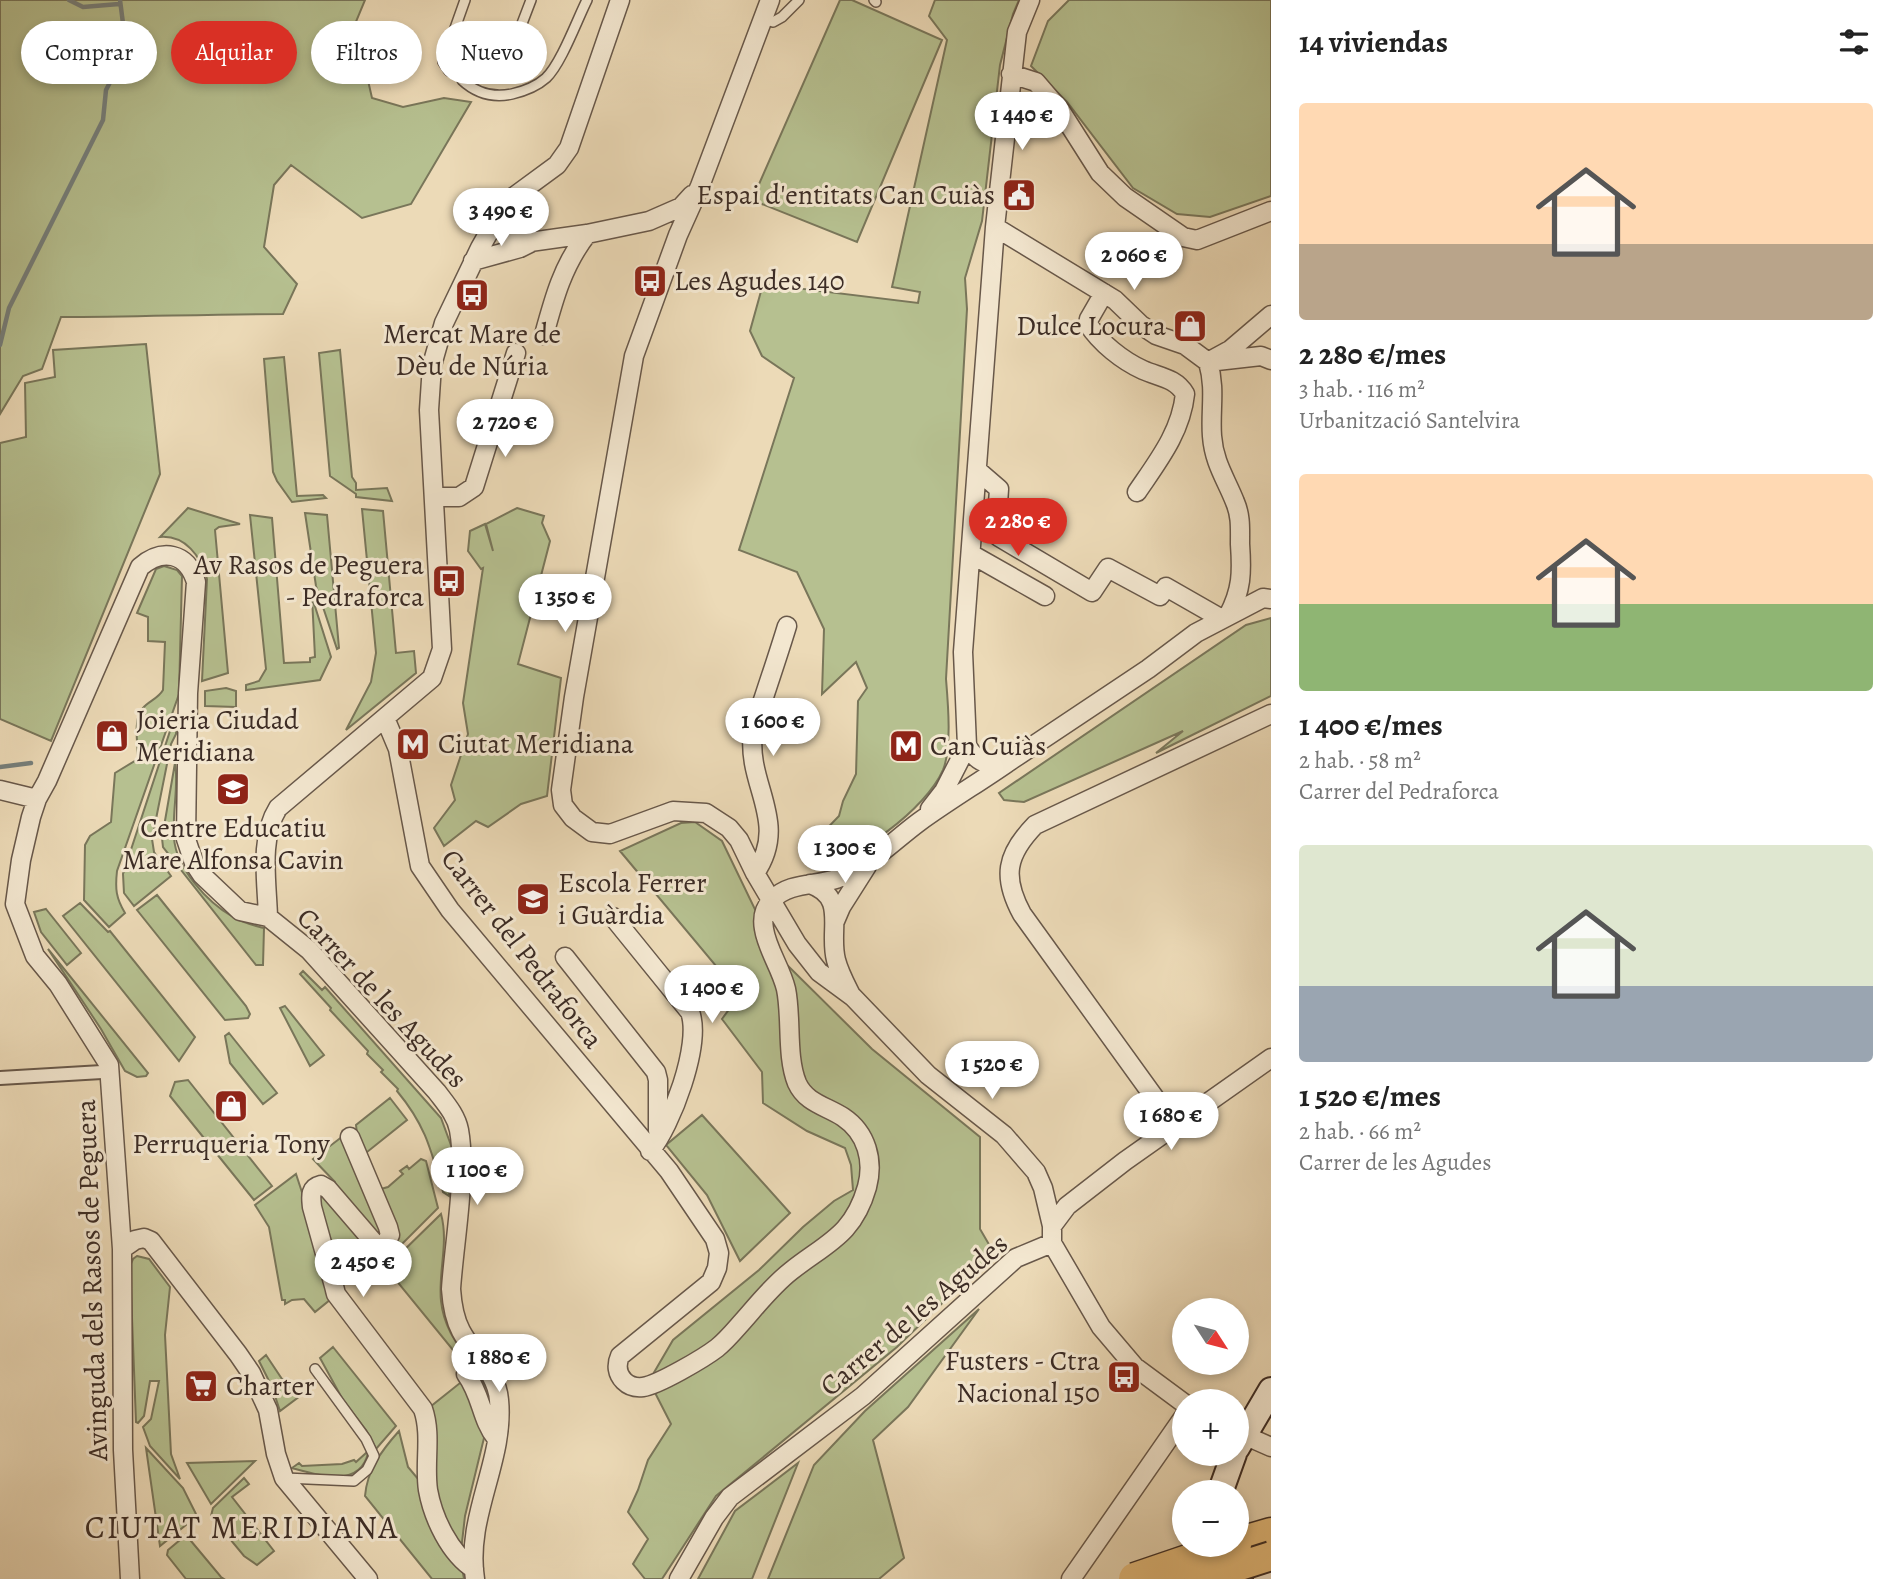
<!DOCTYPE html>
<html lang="es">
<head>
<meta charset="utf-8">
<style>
  body { margin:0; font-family:Alegreya,serif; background:#f2f2f2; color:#222; height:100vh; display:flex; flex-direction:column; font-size:26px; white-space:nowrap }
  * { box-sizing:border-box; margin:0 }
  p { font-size:23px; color:#767676 }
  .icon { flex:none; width:38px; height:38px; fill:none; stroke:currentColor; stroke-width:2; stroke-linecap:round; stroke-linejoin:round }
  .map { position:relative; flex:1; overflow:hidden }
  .drawer { display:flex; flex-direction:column; background:#fff; width:630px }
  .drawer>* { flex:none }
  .top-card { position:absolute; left:21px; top:21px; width:665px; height:63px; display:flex; gap:14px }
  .needle { width:46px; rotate:126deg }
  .controls { position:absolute; left:1172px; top:1298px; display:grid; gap:14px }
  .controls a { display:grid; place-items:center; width:77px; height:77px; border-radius:50%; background:#fff; box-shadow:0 4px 10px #0003; font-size:35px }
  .price { position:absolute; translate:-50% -60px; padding:0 16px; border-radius:24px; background:#fff; color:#222; font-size:23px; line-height:46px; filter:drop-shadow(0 2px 4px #0008) }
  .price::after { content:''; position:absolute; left:50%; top:42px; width:21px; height:16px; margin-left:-10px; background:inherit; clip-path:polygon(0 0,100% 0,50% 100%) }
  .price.current { background:#d93025; color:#fff }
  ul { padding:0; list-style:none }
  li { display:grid; align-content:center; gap:14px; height:371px; padding:0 28px }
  li span { display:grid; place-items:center; height:217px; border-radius:7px; color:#555 }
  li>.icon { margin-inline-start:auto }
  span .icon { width:126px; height:126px; fill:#fffc; stroke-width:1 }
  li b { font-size:30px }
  h2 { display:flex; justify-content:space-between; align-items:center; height:84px; padding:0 28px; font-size:30px }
  .tag { padding:0 24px; border-radius:32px; background:#fff; box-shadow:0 4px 10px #0003; font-size:24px; line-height:63px }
  .tag.current { background:#d93025; color:#fff }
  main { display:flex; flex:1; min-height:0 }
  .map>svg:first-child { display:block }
</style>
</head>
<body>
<main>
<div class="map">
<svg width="1271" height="1579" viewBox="0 0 1271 1579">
  <rect width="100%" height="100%" fill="#ecdab7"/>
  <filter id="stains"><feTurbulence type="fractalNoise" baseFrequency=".00286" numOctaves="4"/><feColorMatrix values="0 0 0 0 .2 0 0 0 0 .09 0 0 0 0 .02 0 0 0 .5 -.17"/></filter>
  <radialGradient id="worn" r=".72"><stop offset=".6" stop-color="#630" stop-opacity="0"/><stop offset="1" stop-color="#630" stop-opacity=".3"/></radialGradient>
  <path fill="#b6c090" stroke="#79765a" stroke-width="2" d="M0,0H365L355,24L372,98L403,107L444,98L471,102L411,204L362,218L291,165L274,185L264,247L297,284L283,314C209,314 135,317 61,317L42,369L23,376L0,414Z
    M840,0H852L942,40L857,242L752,200Z
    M935,0H1019L1013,14L1000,65L982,221L965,278L967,309L946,679C948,703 952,748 943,770C926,809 856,861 814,867L810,846L839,816L843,801L856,774L858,701L867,688L856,662L822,694L824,629L797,572L739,550L794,378L762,356L750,331L763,284L918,303L920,292L892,287L947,40L929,16Z
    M1069,0H1271V196L1210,217L1177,214L1133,188L1067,102L1031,66L1048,21Z
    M146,344L160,474L51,741L0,719V443L26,437L25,383L55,377L53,350Z
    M340,350L352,477L356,483V490L387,488L392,501L356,497V494L330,476L319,353Z
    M284,357L297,496L323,495L326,498L292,502L277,481L273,472L264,359Z
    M188,508L240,524L219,527L215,530L228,673L202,681L207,579C201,556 185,535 160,537Z
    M517,508L544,516L542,523L550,541L518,664L561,678L547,796L521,804L488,827L476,821L444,846L434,828L455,800L451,785L468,734L463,703L483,568L481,569L468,551L470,531L485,524L493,551L486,524Z
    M362,509L383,511L396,653L414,651L416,673L346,730L371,682L376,653Z
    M305,513L327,515L339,648L337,649L316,586Z
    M250,515L272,518L284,663L310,662V658L315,657L312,597L331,657L320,680L246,690V685L259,681L266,669Z
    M164,566L177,570L182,576L179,694L117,871C115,889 116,898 125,913L109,927L84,900L85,845L90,836L111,822L115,773L138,759C138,745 133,720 142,709C148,701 158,699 163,690L165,642L148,641V617L137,613L156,569Z
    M1271,618V696L1156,753L1183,731L1024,802L1004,800L999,793L1246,625Z
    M226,688L236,691V707L205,706V691Z
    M177,717L176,734L171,744L152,839L154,852L171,876L134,906L124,893L123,874L172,725Z
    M175,763C179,785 172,813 174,838C176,868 207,902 233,917C242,923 253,925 264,928L263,965H256L163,847L162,838Z
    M695,822L722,841L777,955L872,1049L980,1137V1229L994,1253L897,1347L716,1496L662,1579H645L633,1564L648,1539L628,1512L638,1490L648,1460L671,1424L649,1381L673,1340L759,1270L803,1227L834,1201L853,1190L851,1165L845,1148L807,1131L763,1103L762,1072L722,1019L738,997L727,979L620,851L681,823Z
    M157,895L246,1006L250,1014L248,1018L225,1020L137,910Z
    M80,903L108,932L110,931L195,1037L179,1061L63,916Z
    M46,909L81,953L67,965L41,932L34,912Z
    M48,949L148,1073L146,1076L137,1077L125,1071L101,1029Z
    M303,971L322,990L325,987L441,1118L452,1148L449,1196L443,1192C431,1150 426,1126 397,1091L398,1089L381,1072L383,1070L367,1054L368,1051L330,1010L331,1008L300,974Z
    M285,1006L324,1055L310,1066L280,1008Z
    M229,1033L277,1093L263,1104L230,1063L225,1036Z
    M188,1080L272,1186L254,1200L170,1096L175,1082Z
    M390,1098L407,1120L367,1152L365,1158L358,1142L356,1125Z
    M702,1115L790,1213L740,1261L707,1195L666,1145Z
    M343,1136L383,1231L379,1237L336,1188L335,1182L313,1159Z
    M421,1159L426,1161L438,1208L395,1251L394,1235L377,1190L388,1187L403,1174L400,1171L407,1166L409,1169Z
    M296,1174L316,1235L328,1291L326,1293L331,1299L315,1312L304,1299L292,1300L285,1304V1300H282L269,1227L255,1205Z
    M320,1190L371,1251L374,1263L349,1282L338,1276L317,1197Z
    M441,1214C449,1243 438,1272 441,1301C445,1339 470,1356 486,1387L484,1388L395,1279V1259Z
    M137,1256L149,1259L170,1287L165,1335L171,1454L180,1479L150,1446L143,1427L151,1419L159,1381H150L144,1416L138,1423L136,1422L130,1266L133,1259Z
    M979,1309L908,1407L873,1440L904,1558L879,1579H768L814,1465L865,1411Z
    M333,1347L396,1426L376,1449L366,1430L343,1400L320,1358Z
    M266,1355L282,1379H284L297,1395L300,1396L280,1411L272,1387L259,1361Z
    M465,1379L481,1418L484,1438L465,1516L461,1551L450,1535L433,1489L430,1407Z
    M399,1431L408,1467L424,1486L446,1548L463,1573L464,1579H432L365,1496C367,1470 382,1450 399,1431Z
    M146,1448L183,1488L197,1516L160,1546Z
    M366,1453H368C360,1489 317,1475 292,1468L299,1463L302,1466L342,1464L354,1460L356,1462Z
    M255,1461L211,1504L187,1463Z
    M798,1463L752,1579H698L735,1511Z
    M244,1478L249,1484L232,1497L274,1551L257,1565L244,1556L211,1516L213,1508Z
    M186,1535L221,1577L224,1579H186L167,1555L168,1550Z"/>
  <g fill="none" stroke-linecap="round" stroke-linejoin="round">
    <path stroke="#76807d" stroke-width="4.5" d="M69,0L83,7L119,4
      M0,345L9,308L103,120L106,90L119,65L125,39L120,0
      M0,767L31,763"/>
    <g stroke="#68584a" stroke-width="12">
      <path id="service" d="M531,0L510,55C489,56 464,55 462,80C477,94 493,98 512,94C525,91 537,86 546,78C561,64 577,20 587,0
        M874,0L876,2
        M764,19L773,22L782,17L799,0
        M463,73L449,71L443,62L465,0
        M285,1478L354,1481L367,1470L374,1456L366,1439L315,1369"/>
    </g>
    <g stroke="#68584a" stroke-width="16">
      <path id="pedestrian" d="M0,1078L102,1072"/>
    </g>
    <g stroke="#68584a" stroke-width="21">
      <path id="minor" d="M770,0L700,186L678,235L634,356L574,697L561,790L563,805L573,818L592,832L610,834L673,811L706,813L729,828L739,840L755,873L797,944L819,972L853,997L928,1075L1004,1135L1036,1172L1043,1188L1052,1226V1243L1101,1327L1135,1367L1185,1404
        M1030,0L1017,32L995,227L963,652L967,746C978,764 988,766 1007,763L1148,669L1196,633L1263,598L1271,599
        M1011,74L1036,82L1060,110L1100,173L1125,197L1183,237L1197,240L1271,211
        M497,218L509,237L530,242L587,234L649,221L681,207L692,195
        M995,227L1115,300L1141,325L1156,335L1185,345L1208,362L1230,350L1271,315
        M473,261L520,248L530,243
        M1104,293L1089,319L1088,324C1100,343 1123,361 1143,370C1159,377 1176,378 1185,394C1181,432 1158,461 1137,492
        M544,335C554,298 563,265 587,234
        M977,470L999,489L996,534L999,537L1092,592L1108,568L1160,596L1166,587L1222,619
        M435,497H459L474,487L516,353
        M971,554L1045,596
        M1228,616C1242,590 1242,572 1240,544C1240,528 1241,516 1235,502C1226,479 1214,463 1212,436C1210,410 1216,389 1208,362L1261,356L1271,360
        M385,718L398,749L420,866L450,910L669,1171L715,1239L719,1253L717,1268L711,1282L620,1356C616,1365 617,1374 624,1381C629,1386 635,1388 643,1387C658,1385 704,1358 717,1348C727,1340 735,1330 743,1321C758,1304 773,1285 791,1271C826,1243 853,1236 867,1187C874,1161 867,1133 843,1117C826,1106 806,1103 797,1083C786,1056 792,1018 786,989C781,968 767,949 764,929C762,918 764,908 772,900C789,882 815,886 836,879C869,867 892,842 919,822C948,801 978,783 1007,763
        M0,790L37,799
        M930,809L944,791L967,746
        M755,873C790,822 746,785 753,733C755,721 760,709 764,697C772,673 780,649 787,626
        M810,884C848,897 828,930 836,960C839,972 845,983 851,995
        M268,917C267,882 259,838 278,808L432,678L442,649L429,410L432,365L444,323L480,248L497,218L512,198L557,165L569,148L620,0
        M613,917L690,1012C702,1044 671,1126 650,1151
        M835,921L841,907L867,866
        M565,957L656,1072L658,1080V1131
        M1175,1126L1022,914C1002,877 1006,855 1035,825L1271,714
        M350,1137L388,1227L390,1235L385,1244L377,1246L328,1189L321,1185C309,1188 311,1197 312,1207L334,1286L336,1294L423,1409C432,1435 424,1463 428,1490C433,1518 450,1554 474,1569
        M1052,1226L1067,1206L1125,1161L1271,1058
        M122,1249L135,1240L144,1238L151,1241L238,1354L251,1373L268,1410L276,1454L284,1478L368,1579
        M466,1374C482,1396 481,1419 496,1438
        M1237,1432L1271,1447
        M130,1579L123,1450L122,1249L109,1065L58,984L35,956L15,904L21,860L31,817L37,799L47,781L140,567C162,548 187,552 196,582L188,693L186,839L194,863L202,875L240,911L268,917L309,950L437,1092C446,1104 456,1115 459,1130C467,1174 454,1243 451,1289C452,1304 454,1318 461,1331C473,1354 497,1372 499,1400C505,1461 465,1516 475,1579
        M679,1579L714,1518L730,1497L863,1396L1016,1258L1052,1243
        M1071,1579L1185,1415"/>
    </g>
    <g stroke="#3c2c25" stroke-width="28">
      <path id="secondary" d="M1237,1448L1271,1390
        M1220,1493L1234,1454
        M1266,1579L1271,1553"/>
    </g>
    <g stroke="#3c2c25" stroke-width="35">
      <path id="motorway" d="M1237,1544L1271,1534"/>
    </g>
    <use href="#service" stroke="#f3e7d0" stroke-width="9"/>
    <use href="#pedestrian" stroke="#f3e7d0" stroke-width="12"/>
    <use href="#minor" stroke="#f3e7d0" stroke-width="18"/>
    <use href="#secondary" stroke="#f3e7d0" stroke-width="24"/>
    <use href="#motorway" stroke="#e6bd7c" stroke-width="32"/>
    <g stroke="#3c2c25" stroke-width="32" stroke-linecap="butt">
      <path id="trunk-bridge" d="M1199,1579L1271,1556"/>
    </g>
    <g stroke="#3c2c25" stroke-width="35" stroke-linecap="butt">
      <path id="motorway-bridge" d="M1135,1579L1235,1545"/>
    </g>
    <use href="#trunk-bridge" stroke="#e6bd7c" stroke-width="28"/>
    <use href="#motorway-bridge" stroke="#e6bd7c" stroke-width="32"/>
  </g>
  <defs>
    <g id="civic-square" transform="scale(1.75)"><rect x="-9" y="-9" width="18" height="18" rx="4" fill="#8f2418" stroke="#f3e7d0"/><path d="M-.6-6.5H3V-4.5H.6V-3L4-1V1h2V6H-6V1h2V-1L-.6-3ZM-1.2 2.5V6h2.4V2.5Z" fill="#fff"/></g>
    <g id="bus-square" transform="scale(1.75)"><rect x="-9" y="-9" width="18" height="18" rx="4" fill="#8f2418" stroke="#f3e7d0"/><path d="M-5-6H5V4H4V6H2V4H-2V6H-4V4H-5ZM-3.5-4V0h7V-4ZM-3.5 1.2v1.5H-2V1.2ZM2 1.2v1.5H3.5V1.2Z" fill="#fff"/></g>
    <g id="shop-square" transform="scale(1.75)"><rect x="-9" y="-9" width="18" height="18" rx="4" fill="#8f2418" stroke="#f3e7d0"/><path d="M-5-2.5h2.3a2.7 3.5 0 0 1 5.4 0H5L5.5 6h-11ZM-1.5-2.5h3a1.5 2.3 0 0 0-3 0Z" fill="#fff"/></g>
    <g id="metro-square" transform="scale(1.75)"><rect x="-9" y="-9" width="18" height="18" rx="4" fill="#8f2418" stroke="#f3e7d0"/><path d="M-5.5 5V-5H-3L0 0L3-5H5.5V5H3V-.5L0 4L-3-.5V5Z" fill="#fff"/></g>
    <g id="school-square" transform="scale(1.75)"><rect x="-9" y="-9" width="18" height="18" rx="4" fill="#8f2418" stroke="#f3e7d0"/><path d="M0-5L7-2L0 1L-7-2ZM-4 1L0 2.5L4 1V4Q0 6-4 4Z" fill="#fff"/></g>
    <g id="supermarket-square" transform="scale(1.75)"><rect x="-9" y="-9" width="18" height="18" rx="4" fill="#8f2418" stroke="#f3e7d0"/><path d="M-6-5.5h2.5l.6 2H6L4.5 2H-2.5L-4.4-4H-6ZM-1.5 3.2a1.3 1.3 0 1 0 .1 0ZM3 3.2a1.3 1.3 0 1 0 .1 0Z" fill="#fff"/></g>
  </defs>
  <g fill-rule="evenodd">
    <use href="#civic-square" x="1019" y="195"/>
    <use href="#bus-square" x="650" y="281"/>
    <use href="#bus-square" x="472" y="295"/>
    <use href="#shop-square" x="1190" y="326"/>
    <use href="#bus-square" x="449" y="581"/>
    <use href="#shop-square" x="112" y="736"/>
    <use href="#metro-square" x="413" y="744"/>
    <use href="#metro-square" x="906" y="746"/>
    <use href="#school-square" x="233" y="789"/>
    <use href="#school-square" x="533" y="899"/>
    <use href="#shop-square" x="231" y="1106"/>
    <use href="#bus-square" x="1124" y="1377"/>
    <use href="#supermarket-square" x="201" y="1386"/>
  </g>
  <g text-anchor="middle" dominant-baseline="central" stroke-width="6" stroke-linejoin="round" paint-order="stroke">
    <g font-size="28" fill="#3c2c25" stroke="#f3e7d0" text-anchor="start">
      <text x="995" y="195" text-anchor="end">Espai d'entitats Can Cuiàs</text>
      <text x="674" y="281">Les Agudes 140</text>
      <text x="1166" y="326" text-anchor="end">Dulce Locura</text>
      <text x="472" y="334" text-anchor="middle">Mercat Mare de<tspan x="472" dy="32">Dèu de Núria</tspan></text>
      <text x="424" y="565" text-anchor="end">Av Rasos de Peguera<tspan x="424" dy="32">- Pedraforca</tspan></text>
      <text x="136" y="720">Joieria Ciudad<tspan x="136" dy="32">Meridiana</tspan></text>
      <text x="438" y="744">Ciutat Meridiana</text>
      <text x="930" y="746">Can Cuiàs</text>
      <text x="233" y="828" text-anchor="middle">Centre Educatiu<tspan x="233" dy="32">Mare Alfonsa Cavin</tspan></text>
      <text x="558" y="883">Escola Ferrer<tspan x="558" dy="32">i Guàrdia</tspan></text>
      <text x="231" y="1144" text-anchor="middle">Perruqueria Tony</text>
      <text x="1100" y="1361" text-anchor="end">Fusters - Ctra<tspan x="1100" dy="32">Nacional 150</tspan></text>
      <text x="226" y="1386">Charter</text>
    </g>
    <g font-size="28" fill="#3c2c25" stroke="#f3e7d0">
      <text transform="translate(522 949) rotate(52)">Carrer del Pedraforca</text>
      <text transform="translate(382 998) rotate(47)">Carrer de les Agudes</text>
      <text transform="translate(92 1280) rotate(-92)">Avinguda dels Rasos de Peguera</text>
      <text transform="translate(914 1315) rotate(-40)">Carrer de les Agudes</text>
    </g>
    <g font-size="32" letter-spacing="2" fill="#3c2c25" stroke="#f3e7d0">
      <text x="242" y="1527">CIUTAT MERIDIANA</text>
    </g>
  </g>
  <rect width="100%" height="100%" filter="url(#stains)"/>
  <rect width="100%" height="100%" fill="url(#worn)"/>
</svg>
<div class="controls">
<a><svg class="needle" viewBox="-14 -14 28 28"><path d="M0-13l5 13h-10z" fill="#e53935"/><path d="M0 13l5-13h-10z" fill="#767676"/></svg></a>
<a>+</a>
<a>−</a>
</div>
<b class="price" style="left:1022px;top:152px">1 440 €</b>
<b class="price" style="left:501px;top:248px">3 490 €</b>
<b class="price" style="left:1134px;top:292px">2 060 €</b>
<b class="price" style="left:505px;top:459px">2 720 €</b>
<b class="price current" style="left:1018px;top:558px">2 280 €</b>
<b class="price" style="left:565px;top:634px">1 350 €</b>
<b class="price" style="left:773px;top:758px">1 600 €</b>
<b class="price" style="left:845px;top:885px">1 300 €</b>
<b class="price" style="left:712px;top:1025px">1 400 €</b>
<b class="price" style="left:992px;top:1101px">1 520 €</b>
<b class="price" style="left:1171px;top:1152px">1 680 €</b>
<b class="price" style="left:477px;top:1207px">1 100 €</b>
<b class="price" style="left:363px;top:1299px">2 450 €</b>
<b class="price" style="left:499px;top:1394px">1 880 €</b>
<div class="top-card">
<a class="tag">Comprar</a>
<a class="tag current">Alquilar</a>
<a class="tag">Filtros</a>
<a class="tag">Nuevo</a>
</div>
</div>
<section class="drawer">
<h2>14 viviendas<svg class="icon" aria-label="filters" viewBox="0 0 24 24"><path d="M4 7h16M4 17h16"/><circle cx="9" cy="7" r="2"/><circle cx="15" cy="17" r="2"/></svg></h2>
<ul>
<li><span style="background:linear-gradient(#ffd9b3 65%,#b9a48a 0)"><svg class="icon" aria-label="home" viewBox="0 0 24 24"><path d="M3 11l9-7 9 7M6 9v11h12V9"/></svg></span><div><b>2 280 €/mes</b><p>3 hab. · 116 m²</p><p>Urbanització Santelvira</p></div></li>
<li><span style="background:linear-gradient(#ffd9b3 60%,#8fb573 0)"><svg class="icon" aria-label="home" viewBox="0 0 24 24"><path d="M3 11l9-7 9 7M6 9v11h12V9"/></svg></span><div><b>1 400 €/mes</b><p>2 hab. · 58 m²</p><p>Carrer del Pedraforca</p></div></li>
<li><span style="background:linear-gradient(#dfe7d0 65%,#9aa5b1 0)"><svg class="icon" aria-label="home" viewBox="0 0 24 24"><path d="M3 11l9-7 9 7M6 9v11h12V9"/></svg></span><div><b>1 520 €/mes</b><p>2 hab. · 66 m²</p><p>Carrer de les Agudes</p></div></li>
</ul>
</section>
</main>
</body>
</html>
